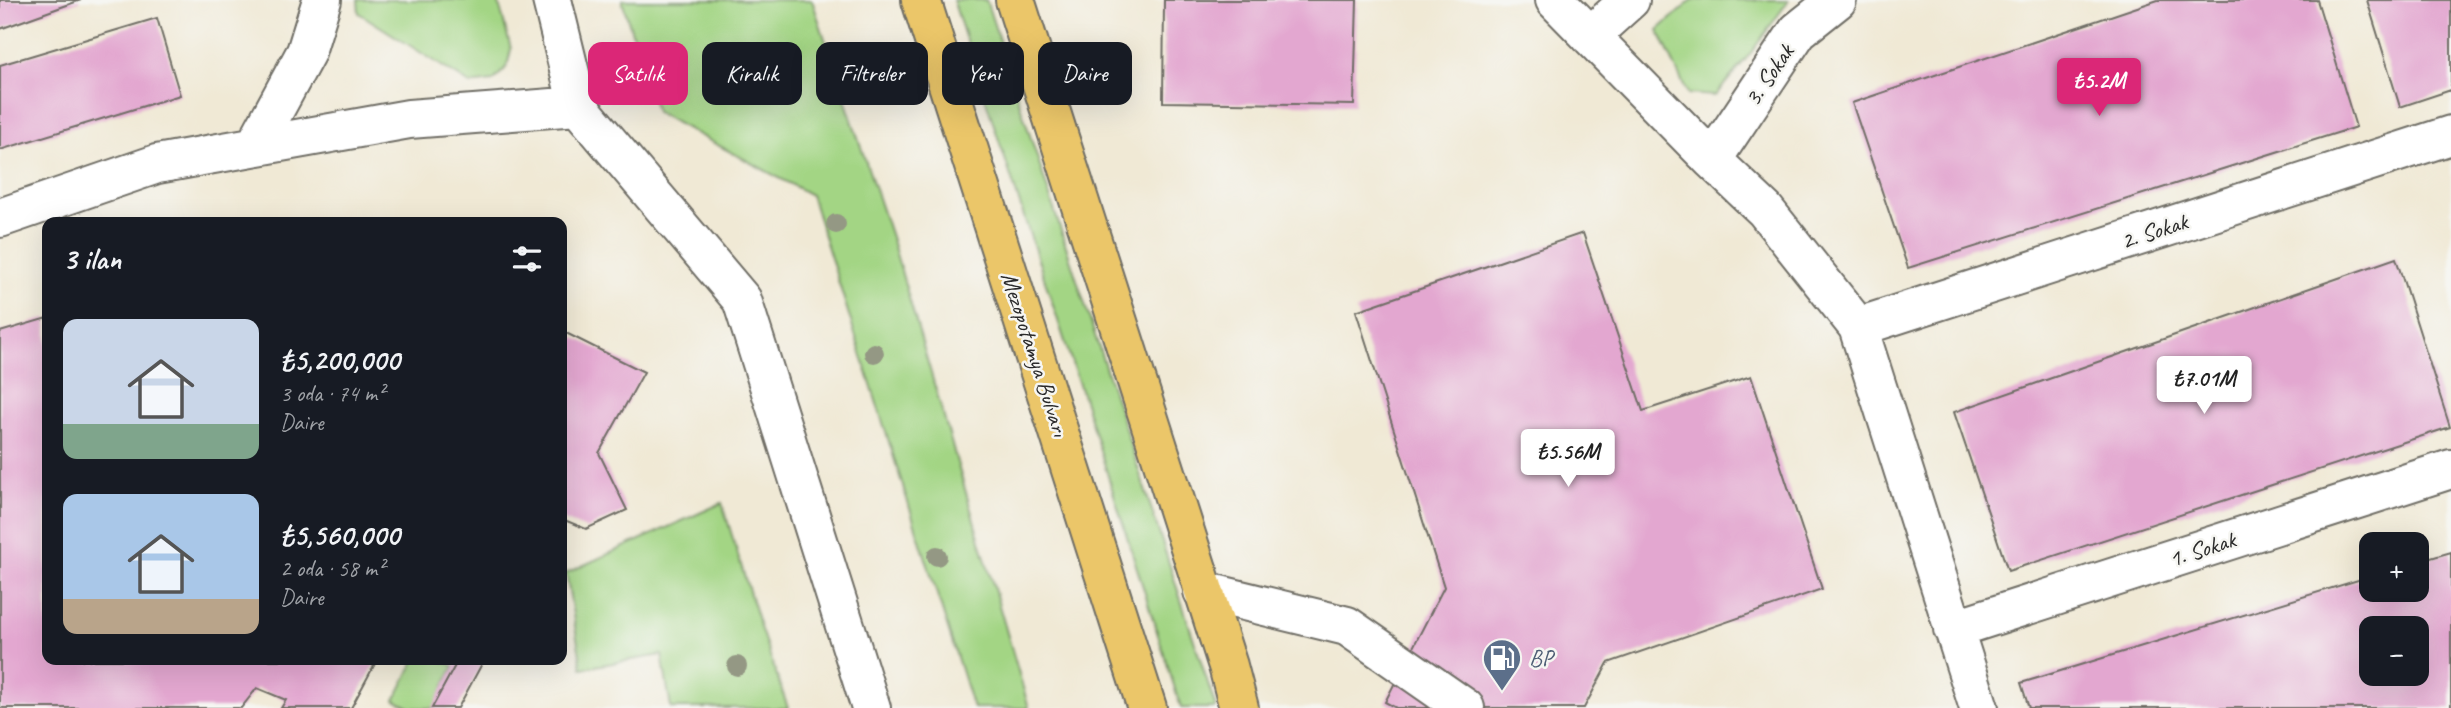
<!DOCTYPE html>
<html lang="tr">
<head>
<meta charset="utf-8">
<style>
  body { margin:0; font-family:Caveat,sans-serif; background:#20242c; color:#f1f3f6; height:100vh; display:flex; flex-direction:column; font-size:26px; white-space:nowrap }
  * { box-sizing:border-box; margin:0 }
  p { font-size:23px; color:#9ea1a6 }
  .icon { flex:none; width:38px; height:38px; fill:none; stroke:currentColor; stroke-width:2; stroke-linecap:round; stroke-linejoin:round }
  .map { position:relative; flex:1; overflow:hidden }
  .details { position:absolute; left:42px; top:217px; width:525px; height:448px; display:flex; flex-direction:column; background:#171b24; border-radius:14px; box-shadow:0 7px 28px #0002 }
  .details>* { flex:none }
  .guide { position:absolute; left:588px; top:42px; width:665px; height:63px; display:flex; gap:14px }
  .tools { position:absolute; left:2359px; top:532px; display:grid; gap:14px }
  .tools a { display:grid; place-items:center; width:70px; height:70px; border-radius:14px; background:#171b24; box-shadow:0 7px 28px #0002; font-size:35px }
  .price { position:absolute; translate:-50% -60px; padding:0 16px; border-radius:7px; background:#fff; color:#222; font-size:23px; line-height:46px; filter:drop-shadow(0 2px 4px #0008) }
  .price::after { content:''; position:absolute; left:50%; top:42px; width:21px; height:16px; margin-left:-10px; background:inherit; clip-path:polygon(0 0,100% 0,50% 100%) }
  .price.on { background:#db2777; color:#fff }
  ul { padding:0; list-style:none }
  li { display:flex; align-items:center; gap:21px; height:175px; padding:0 21px }
  li span { display:grid; place-items:center; flex:none; width:196px; height:140px; border-radius:14px; color:#555 }
  li>.icon { margin-inline-start:auto }
  span .icon { width:84px; height:84px; fill:#fffc; stroke-width:1 }
  li b { font-size:30px }
  h2 { display:flex; justify-content:space-between; align-items:center; height:84px; padding:0 21px; font-size:30px }
  .tag { padding:0 24px; border-radius:14px; background:#171b24; box-shadow:0 7px 28px #0002; font-size:24px; line-height:63px }
  .tag.on { background:#db2777; color:#fff }
  .map>svg:first-child { display:block }
</style>
</head>
<body>
<div class="map">
<svg width="2451" height="708" viewBox="0 0 2451 708">
  <rect width="100%" height="100%" fill="#f6f6f2"/>
  <filter id="ink" filterUnits="userSpaceOnUse"><feTurbulence type="fractalNoise" baseFrequency=".0143" numOctaves="2"/><feDisplacementMap in="SourceGraphic" scale="14" xChannelSelector="R" yChannelSelector="G"/><feConvolveMatrix kernelMatrix="1 2 1 2 8 2 1 2 1" color-interpolation-filters="sRGB"/></filter>
  <filter id="wash" filterUnits="userSpaceOnUse"><feTurbulence type="fractalNoise" baseFrequency=".00686" numOctaves="4" result="noise"/><feDisplacementMap in="SourceGraphic" scale="28" xChannelSelector="R" yChannelSelector="G"/><feGaussianBlur stdDeviation="1.57" result="paint"/><feColorMatrix in="noise" values="0 0 0 0 0 0 0 0 0 0 0 0 0 0 0 0 0 1.4 0 .05"/><feComposite in="paint" operator="in"/></filter>
  <g filter="url(#wash)">
    <rect width="100%" height="100%" fill="#f0e9d5"/>
    <path fill="#a3d584" stroke="#678058" stroke-width="2" d="M358,0H498L511,49L507,67L493,81L470,84L359,13Z
      M622,0H812L892,240L1029,708H973L811,195L656,112Z
      M953,0H986L1216,708H1181L1087,409Z
      M1692,0H1789L1750,54L1715,96L1688,94L1658,30Z
      M722,503L761,630L788,708H671L662,655L582,668L566,573Z
      M415,660H440L454,666L434,708H411L395,700Z"/>
    <g id="blocks">
      <path fill="#e3a7d0" fill-rule="evenodd" d="M0,0H81L0,29Z
        M1164,0H1357L1354,105L1163,102Z
        M2158,0H2317L2356,127L1908,268L1852,103Z
        M2367,0H2451V90L2400,107Z
        M157,18L180,95L0,150V65Z
        M1583,233L1643,411L1751,376L1822,589L1608,663L1584,708H1396L1385,702L1444,587L1356,311Z
        M2396,258L2450,427L2008,571L1954,412Z
        M47,318V660H377L351,708H281L286,700L257,688L241,708H0V332Z
        M562,331L644,372L599,453L627,510L586,529L562,519Z
        M2451,552V708H2029L2021,683L2371,576V590H2417V562ZM2371,628H2417V674H2371Z
        M458,660H484L458,708H432Z"/>
    </g>
  </g>
  <g filter="url(#ink)">
    <use href="#blocks" fill-opacity="0" stroke="#706e66" stroke-width="2"/>
    <g fill="none" stroke-linecap="round" stroke-linejoin="round">
      <g stroke="#706e66" stroke-width="42">
        <path id="minor" d="M552,0L578,106
          M1555,0L1712,160L1765,210L1858,327L1979,708
          M1590,36L1630,0
          M255,146L306,52L322,0
          M1712,160L1798,31L1837,0
          M0,218L157,164L409,119L578,106L742,300L871,708
          M1858,327L2451,135
          M1203,591L1347,626L1465,708
          M1953,629L2451,469"/>
      </g>
      <g stroke="#706e66" stroke-width="42">
        <path id="major" d="M921,0L1147,708
          M1015,0L1228,666L1239,708"/>
      </g>
      <use href="#minor" stroke="#fff" stroke-width="38"/>
      <use href="#major" stroke="#ebc669" stroke-width="38"/>
    </g>
    <g fill="#949884">
      <circle cx="836" cy="224" r="10"/>
      <circle cx="874" cy="353" r="10"/>
      <circle cx="937" cy="556" r="10"/>
      <circle cx="737" cy="666" r="10"/>
    </g>
  </g>
  <defs>
    <g id="fuel-pin" transform="scale(2.0125)"><path d="M0 17L-7.5 6A9.5 9.5 0 1 1 7.5 6Z" fill="#5c6f8a" stroke="#f6f6f2"/><path d="M-5.5-6h7V0h2V4h1.3V-2.5L3-4.5l.8-.8L6-3V5H2.5V1h-1V6h-7ZM-4.2-4.7v3.2H.2V-4.7Z" fill="#fff"/></g>
  </defs>
  <g fill-rule="evenodd">
    <use href="#fuel-pin" x="1502" y="658"/>
  </g>
  <g text-anchor="middle" dominant-baseline="central" stroke-width="5" stroke-linejoin="round" paint-order="stroke">
    <g font-size="24" fill="#2b2b2b" stroke="#f6f6f2">
      <text transform="translate(1769 75) rotate(-56)">3. Sokak</text>
      <text transform="translate(2154 231) rotate(-18)">2. Sokak</text>
      <text transform="translate(1035 354) rotate(72)">Mezopotamya Bulvarı</text>
      <text transform="translate(2202 549) rotate(-18)">1. Sokak</text>
    </g>
    <g font-size="24" fill="#4e5e75" stroke="#f6f6f2" text-anchor="start">
      <text x="1529" y="658">BP</text>
    </g>
  </g>
</svg>
<div class="tools">
<a>+</a>
<a>−</a>
</div>
<b class="price on" style="left:2099px;top:118px">₺5.2M</b>
<b class="price" style="left:2204px;top:416px">₺7.01M</b>
<b class="price" style="left:1568px;top:489px">₺5.56M</b>
<div class="guide">
<a class="tag on">Satılık</a>
<a class="tag">Kiralık</a>
<a class="tag">Filtreler</a>
<a class="tag">Yeni</a>
<a class="tag">Daire</a>
</div>
<section class="details">
<h2>3 ilan<svg class="icon" aria-label="filters" viewBox="0 0 24 24"><path d="M4 7h16M4 17h16"/><circle cx="9" cy="7" r="2"/><circle cx="15" cy="17" r="2"/></svg></h2>
<ul>
<li><span style="background:linear-gradient(#c9d6e8 75%,#7fa58c 0)"><svg class="icon" aria-label="home" viewBox="0 0 24 24"><path d="M3 11l9-7 9 7M6 9v11h12V9"/></svg></span><div><b>₺5,200,000</b><p>3 oda · 74 m²</p><p>Daire</p></div></li>
<li><span style="background:linear-gradient(#a9c7e8 75%,#b9a48a 0)"><svg class="icon" aria-label="home" viewBox="0 0 24 24"><path d="M3 11l9-7 9 7M6 9v11h12V9"/></svg></span><div><b>₺5,560,000</b><p>2 oda · 58 m²</p><p>Daire</p></div></li>
</ul>
</section>
</div>
</body>
</html>
